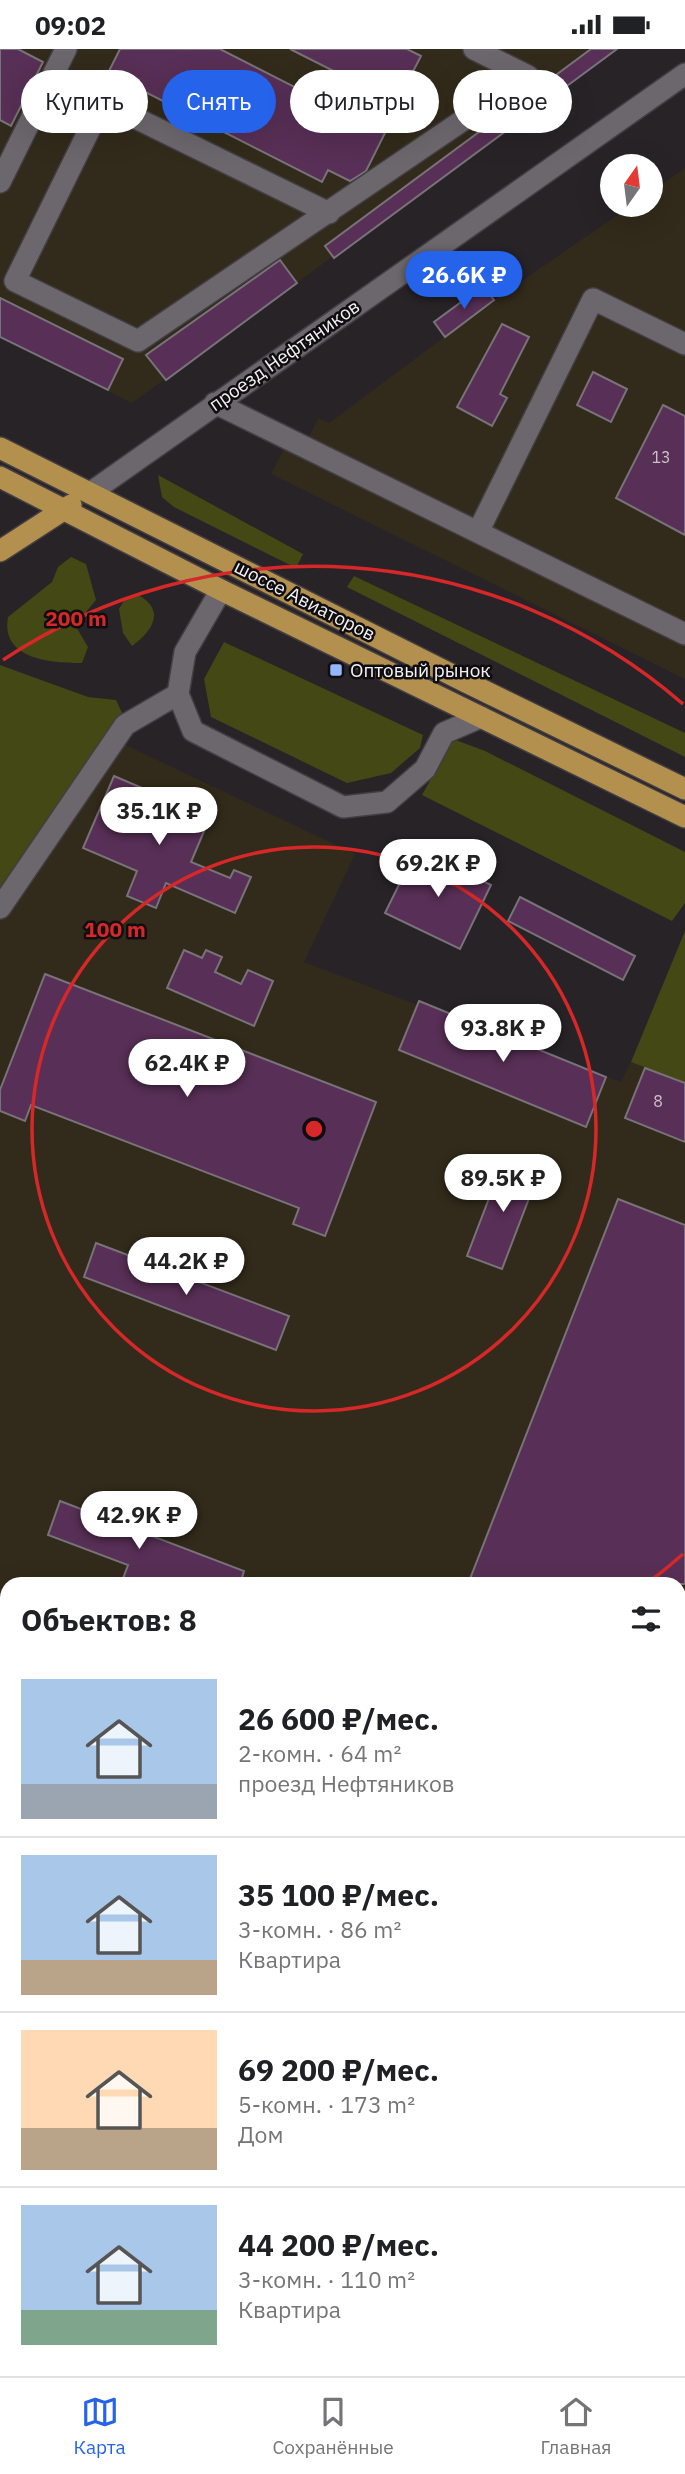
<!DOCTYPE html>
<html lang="ru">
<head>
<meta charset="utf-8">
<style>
  body { margin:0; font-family:"IBM Plex Sans",sans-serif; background:#f6f6f6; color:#202124; height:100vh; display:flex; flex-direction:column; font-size:26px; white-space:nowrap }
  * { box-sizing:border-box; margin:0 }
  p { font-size:23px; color:#757577 }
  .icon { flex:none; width:38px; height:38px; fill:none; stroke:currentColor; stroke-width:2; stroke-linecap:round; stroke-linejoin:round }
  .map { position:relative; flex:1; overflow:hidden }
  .drawer { position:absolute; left:0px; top:1528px; width:686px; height:800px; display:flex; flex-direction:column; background:#fff; border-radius:21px 21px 0 0; box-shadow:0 7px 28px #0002 }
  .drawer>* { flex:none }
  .hud { position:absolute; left:21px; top:21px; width:644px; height:63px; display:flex; gap:14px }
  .needle { width:46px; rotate:14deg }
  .tools { position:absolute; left:600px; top:105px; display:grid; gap:14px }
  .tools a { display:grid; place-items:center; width:63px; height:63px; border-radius:50%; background:#fff; box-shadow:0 7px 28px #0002; font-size:35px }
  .price { position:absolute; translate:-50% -60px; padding:0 16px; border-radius:24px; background:#fff; color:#222; font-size:23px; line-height:46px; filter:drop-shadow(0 2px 4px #0008) }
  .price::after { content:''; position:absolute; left:50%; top:42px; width:21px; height:16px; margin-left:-10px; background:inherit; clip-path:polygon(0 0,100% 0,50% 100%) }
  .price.active { background:#2563eb; color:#fff }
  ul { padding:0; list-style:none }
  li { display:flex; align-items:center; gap:21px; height:175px; padding:0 21px }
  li+li { border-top:2px solid #e0e0e0 }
  li span { display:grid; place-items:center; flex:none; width:196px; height:140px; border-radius:0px; color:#555 }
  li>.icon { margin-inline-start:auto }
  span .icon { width:84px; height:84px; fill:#fffc; stroke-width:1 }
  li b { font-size:30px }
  h2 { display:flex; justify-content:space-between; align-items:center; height:84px; padding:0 21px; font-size:30px }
  .pill { padding:0 24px; border-radius:32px; background:#fff; box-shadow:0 7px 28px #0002; font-size:24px; line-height:63px }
  .pill.active { background:#2563eb; color:#fff }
  .status { display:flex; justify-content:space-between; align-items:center; height:49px; padding:0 35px; background:#fff; direction:ltr }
  .status svg { height:19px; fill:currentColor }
  .menu { display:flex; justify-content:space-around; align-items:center; height:98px; border-top:2px solid #e0e0e0; background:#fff; font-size:19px; color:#757577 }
  .menu a { display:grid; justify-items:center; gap:4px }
  .menu .active { color:#2563eb }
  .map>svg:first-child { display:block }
</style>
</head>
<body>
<div class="status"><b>09:02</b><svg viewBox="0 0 49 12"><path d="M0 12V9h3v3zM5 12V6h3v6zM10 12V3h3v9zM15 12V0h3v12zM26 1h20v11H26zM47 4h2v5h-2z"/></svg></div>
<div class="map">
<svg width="685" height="2327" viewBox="0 0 685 2327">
  <rect width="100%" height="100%" fill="#282327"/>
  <path fill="#322b1b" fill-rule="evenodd" d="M0,0H617L132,354L0,288Z
    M685,119V630L271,425L284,400L300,408L318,369L329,374L494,251L632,156H651V143Z
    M115,691L355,805L304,913L621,1033L631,1013L685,1034V2327H0V734ZM7,1535H679V2320H7Z"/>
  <path fill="#434815" d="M158,426L303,505L296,519L174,458L162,448Z
    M71,508L86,515L96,551L75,576L88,598L82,614C55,614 0,612 8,568L52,533L58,518Z
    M354,527L685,684V708L347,538Z
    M138,546C166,561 153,582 132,597L123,584L119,560L123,553Z
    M224,593L423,686L420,699L391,724L347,734L211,668L204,630Z
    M0,616L88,648L116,651L124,668L0,846Z
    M453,690L485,702L685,803V854L672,872L422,746Z
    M685,882V1034L631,1013Z"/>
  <path fill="#582f56" stroke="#787378" stroke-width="2" d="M0,0H18L43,13L11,77L0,71Z
    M120,0H220L385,84L366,122L350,132L328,121L322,133L108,24Z
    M290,0H407L421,7L397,54Z
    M591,0H617L334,209L325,197Z
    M280,211L297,234L166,331L146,306Z
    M483,237L494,251L445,288L434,273Z
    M0,249L123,310L108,341L0,288Z
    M502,275L529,288L500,345L507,349L492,377L457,358Z
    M593,323L627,340L611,373L577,356Z
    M663,356L685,367V486L616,449Z
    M114,727L210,768L191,813L230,829L234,821L251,828L235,864L166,834L156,859L127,847L137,822L83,799Z
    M417,799L491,836L460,900L385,864Z
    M520,848L635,907L623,931L508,872Z
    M184,901L202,909L206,901L222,908L215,923L241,935L248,921L273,932L254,977L167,939Z
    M45,925L376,1053L325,1187L293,1175L299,1159L31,1056L25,1072L0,1062V1041Z
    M419,952L606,1028L586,1078L399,1001Z
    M645,1019L685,1034V1093L625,1069Z
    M504,1110L539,1123L502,1220L467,1207Z
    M618,1150L685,1176V1535H468Z
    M96,1194L289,1267L276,1301L84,1228Z
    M60,1452L244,1522L240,1535H121L128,1516L48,1486Z"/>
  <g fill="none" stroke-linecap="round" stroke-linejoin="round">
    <g stroke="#423e42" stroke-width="24">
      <path id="minor" d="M66,0L52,28L103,53L15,232L138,292L528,27L474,0
        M103,53L329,164
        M0,133L52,28
        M215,354L685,585
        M90,444L685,25
        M478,483L593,250L685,295
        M221,541L185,603L178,645L193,682L343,758L387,753L425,720L444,684L481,668
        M0,859L125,676L178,645"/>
    </g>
    <g stroke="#423e42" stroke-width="24">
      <path id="major" d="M0,399L466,633L685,740
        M0,428L221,541L685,768
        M0,502L71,456"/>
    </g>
    <use href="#minor" stroke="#6c676c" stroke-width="21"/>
    <use href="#major" stroke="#b3904d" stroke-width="21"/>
  </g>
  <g fill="none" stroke="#d62828" stroke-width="3.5">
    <circle cx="314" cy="1080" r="282"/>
    <path d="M683 1505A563 563 0 0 1 649 1533M3 611A563 563 0 0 1 683 655"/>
  </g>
  <rect fill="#92b7fd" stroke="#0f0d0f" stroke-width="2.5" x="329" y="614" width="14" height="14" rx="3.5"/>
  <g text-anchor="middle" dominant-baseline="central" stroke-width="5" stroke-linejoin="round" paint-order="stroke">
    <g font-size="16" fill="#cdc0cc">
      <text x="661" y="408">13</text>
      <text x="658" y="1052">8</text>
    </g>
    <g font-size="19" fill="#f4f1f4" stroke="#0f0d0f">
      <text transform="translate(284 306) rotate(-35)">проезд Нефтяников</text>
      <text transform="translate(305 551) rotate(27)">шоссе Авиаторов</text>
    </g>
    <g font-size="19" fill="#f4f1f4" stroke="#0f0d0f" text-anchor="start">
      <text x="350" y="621">Оптовый рынок</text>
    </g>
  </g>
  <circle cx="314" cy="1080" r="10" fill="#d62828" stroke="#0f0d0f" stroke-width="3.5"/>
  <g font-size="21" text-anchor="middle" font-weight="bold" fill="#d62828" stroke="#0f0d0f" stroke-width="5" stroke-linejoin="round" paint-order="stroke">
    <text x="76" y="577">200 m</text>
    <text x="115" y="888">100 m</text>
  </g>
</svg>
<div class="tools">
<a><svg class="needle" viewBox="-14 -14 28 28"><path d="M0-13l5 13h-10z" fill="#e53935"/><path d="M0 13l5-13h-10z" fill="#757577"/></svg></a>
</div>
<b class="price active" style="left:464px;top:262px">26.6K ₽</b>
<b class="price" style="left:159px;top:798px">35.1K ₽</b>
<b class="price" style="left:438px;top:850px">69.2K ₽</b>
<b class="price" style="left:503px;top:1015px">93.8K ₽</b>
<b class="price" style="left:187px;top:1050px">62.4K ₽</b>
<b class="price" style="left:503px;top:1165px">89.5K ₽</b>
<b class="price" style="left:186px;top:1248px">44.2K ₽</b>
<b class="price" style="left:139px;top:1502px">42.9K ₽</b>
<div class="hud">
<a class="pill">Купить</a>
<a class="pill active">Снять</a>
<a class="pill">Фильтры</a>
<a class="pill">Новое</a>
</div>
<section class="drawer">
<h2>Объектов: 8<svg class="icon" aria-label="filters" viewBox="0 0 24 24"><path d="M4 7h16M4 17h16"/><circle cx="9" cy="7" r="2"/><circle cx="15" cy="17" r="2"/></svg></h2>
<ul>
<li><span style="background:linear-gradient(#a9c7e8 75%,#9aa5b1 0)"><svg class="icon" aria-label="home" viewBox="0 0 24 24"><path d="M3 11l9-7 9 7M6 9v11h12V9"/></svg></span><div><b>26 600 ₽/мес.</b><p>2-комн. · 64 m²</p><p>проезд Нефтяников</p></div></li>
<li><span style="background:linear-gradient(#a9c7e8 75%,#b9a48a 0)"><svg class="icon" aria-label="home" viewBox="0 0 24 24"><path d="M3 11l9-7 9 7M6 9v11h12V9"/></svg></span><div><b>35 100 ₽/мес.</b><p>3-комн. · 86 m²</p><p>Квартира</p></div></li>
<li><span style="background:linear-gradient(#ffd9b3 70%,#b9a48a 0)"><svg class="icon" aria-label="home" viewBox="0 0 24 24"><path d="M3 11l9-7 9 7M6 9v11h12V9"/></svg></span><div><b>69 200 ₽/мес.</b><p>5-комн. · 173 m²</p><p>Дом</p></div></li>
<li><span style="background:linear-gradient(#a9c7e8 75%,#7fa58c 0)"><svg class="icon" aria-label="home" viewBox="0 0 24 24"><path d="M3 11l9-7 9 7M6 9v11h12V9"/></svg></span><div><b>44 200 ₽/мес.</b><p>3-комн. · 110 m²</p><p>Квартира</p></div></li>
</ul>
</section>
</div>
<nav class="menu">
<a class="active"><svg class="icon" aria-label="map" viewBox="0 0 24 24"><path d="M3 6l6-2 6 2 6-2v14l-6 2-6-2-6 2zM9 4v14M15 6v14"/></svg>Карта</a>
<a><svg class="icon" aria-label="saved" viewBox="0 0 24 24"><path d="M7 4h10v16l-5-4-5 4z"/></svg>Сохранённые</a>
<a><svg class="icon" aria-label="home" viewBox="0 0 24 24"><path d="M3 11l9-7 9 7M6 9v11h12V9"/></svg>Главная</a>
</nav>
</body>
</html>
